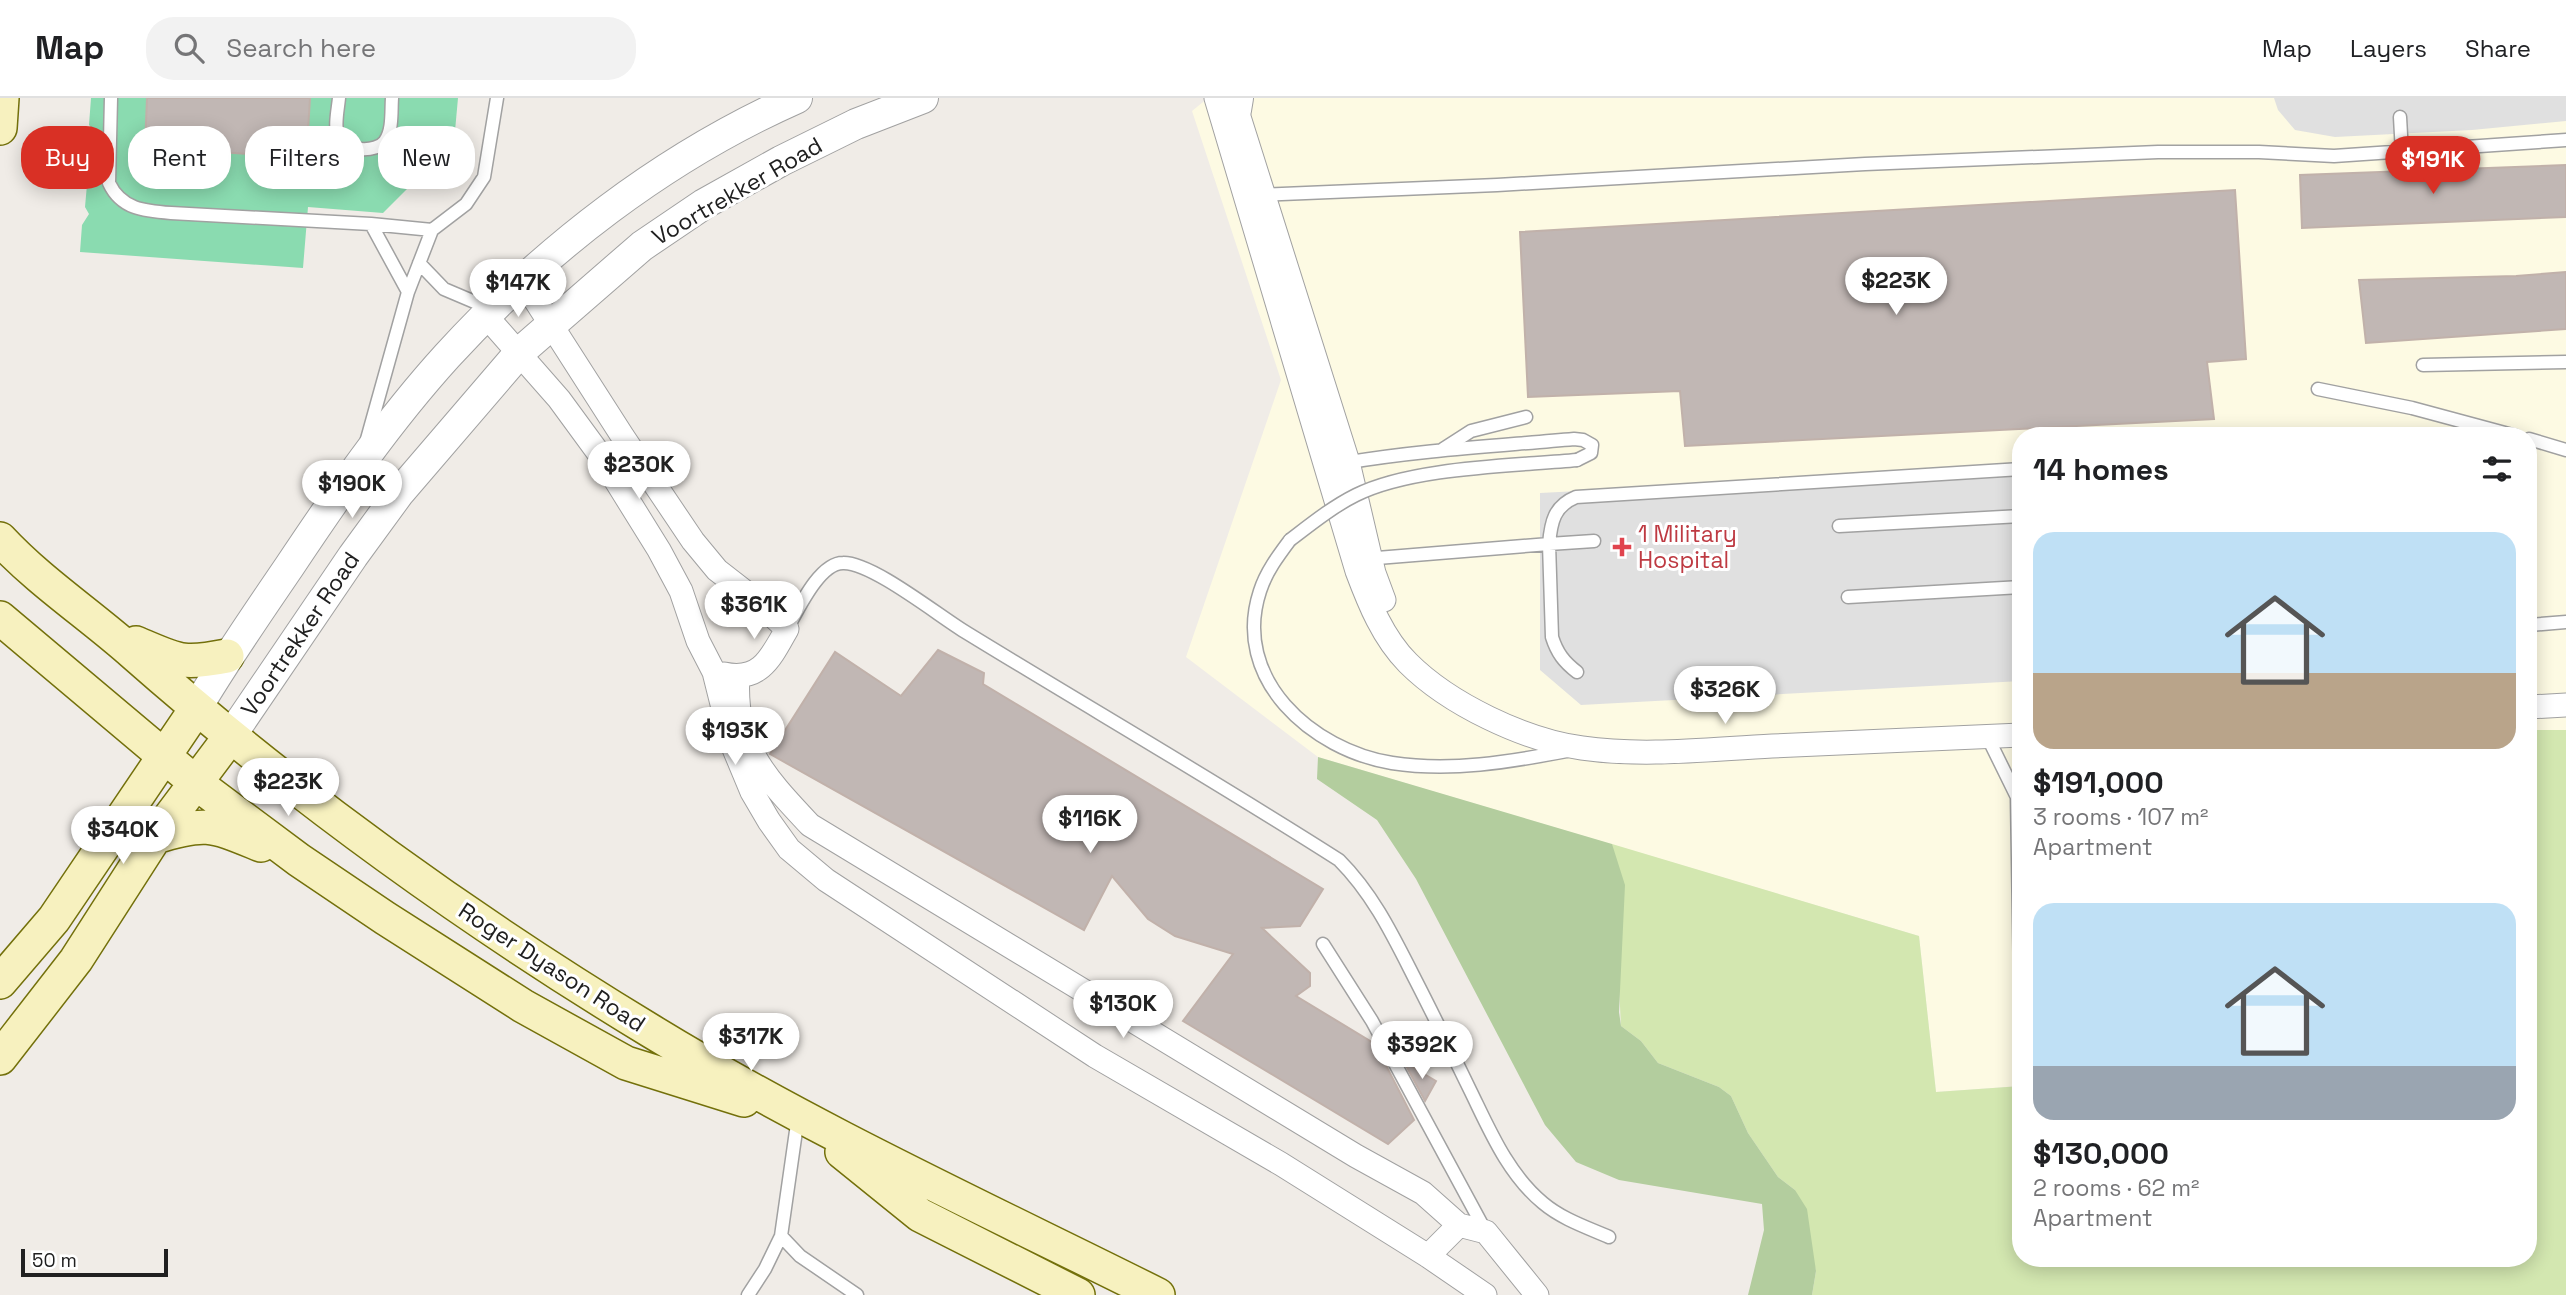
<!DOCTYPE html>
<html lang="en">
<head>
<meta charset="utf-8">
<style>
  body { margin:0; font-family:"Space Grotesk",sans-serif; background:#f2f2f2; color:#202124; height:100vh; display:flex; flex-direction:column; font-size:26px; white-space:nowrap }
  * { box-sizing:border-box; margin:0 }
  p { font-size:23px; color:#757577 }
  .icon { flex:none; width:38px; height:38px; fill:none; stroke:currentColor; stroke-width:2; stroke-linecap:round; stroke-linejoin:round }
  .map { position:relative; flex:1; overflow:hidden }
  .details { position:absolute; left:2012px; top:329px; width:525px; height:840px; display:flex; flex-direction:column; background:#fff; border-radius:28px; box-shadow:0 4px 18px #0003 }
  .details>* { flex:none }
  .banner { position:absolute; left:21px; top:28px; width:665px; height:63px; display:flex; gap:14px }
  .scale { position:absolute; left:21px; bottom:18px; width:147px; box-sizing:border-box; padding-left:7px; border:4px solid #202020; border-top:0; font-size:19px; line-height:24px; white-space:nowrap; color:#202020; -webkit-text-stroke:5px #fff; paint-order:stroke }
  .price { position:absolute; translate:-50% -60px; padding:0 16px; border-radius:24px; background:#fff; color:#222; font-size:23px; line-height:46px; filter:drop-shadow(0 2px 4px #0008) }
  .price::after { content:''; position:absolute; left:50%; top:42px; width:21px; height:16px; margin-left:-10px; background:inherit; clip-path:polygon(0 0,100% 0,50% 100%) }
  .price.selected { background:#d93025; color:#fff }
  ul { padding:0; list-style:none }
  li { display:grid; align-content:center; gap:14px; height:371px; padding:0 21px }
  li span { display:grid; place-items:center; height:217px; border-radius:21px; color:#555 }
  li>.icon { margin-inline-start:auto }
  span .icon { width:126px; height:126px; fill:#fffc; stroke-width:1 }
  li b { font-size:30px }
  h2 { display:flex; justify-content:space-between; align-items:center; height:84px; padding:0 21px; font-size:30px }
  .pill { padding:0 24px; border-radius:28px; background:#fff; box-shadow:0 4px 18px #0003; font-size:24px; line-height:63px }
  .pill.selected { background:#d93025; color:#fff }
  header { display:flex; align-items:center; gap:42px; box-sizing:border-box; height:98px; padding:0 35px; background:#fff; border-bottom:2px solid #e0e0e0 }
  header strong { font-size:33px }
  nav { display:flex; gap:38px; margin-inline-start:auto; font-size:24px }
  .search { width:490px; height:63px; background:#f2f2f2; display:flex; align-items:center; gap:18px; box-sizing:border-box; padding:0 24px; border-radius:28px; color:#757577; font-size:26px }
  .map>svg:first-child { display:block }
</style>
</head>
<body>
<header>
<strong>Map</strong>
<div class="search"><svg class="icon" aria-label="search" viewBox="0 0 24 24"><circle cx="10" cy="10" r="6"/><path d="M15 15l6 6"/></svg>Search here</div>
<nav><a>Map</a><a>Layers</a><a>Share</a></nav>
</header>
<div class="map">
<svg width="2566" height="1197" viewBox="0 0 2566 1197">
  <rect width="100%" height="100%" fill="#f0ece7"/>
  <path fill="#fdfae3" d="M1208,0H2566V632H2529V338H2021V988L1936,994L1919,838L1318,659L1186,559L1281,282L1192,13Z"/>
  <path fill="#d3e7b0" d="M2529,632H2566V1197H1812L1816,1173L1795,1092L1778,1079L1748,1035L1731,998L1719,989L1658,965L1641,943L1621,928L1612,746L1919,838L1936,994L2021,988V1160H2529Z"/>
  <path fill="#b3cd9e" d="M1318,659L1612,746L1625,787L1619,914L1621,928L1641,943L1658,965L1719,989L1731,998L1748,1035L1778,1079L1795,1092L1807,1111L1816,1173L1812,1197H1748L1764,1132L1762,1106L1619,1082L1576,1064L1545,1027L1416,781L1377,722L1317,681Z"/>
  <path fill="#8adbb0" d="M91,0H458L454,44L383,115L308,109L303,170L80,154L82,127L89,116L85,109L89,64L93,60L95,34L89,27Z"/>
  <path fill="#e0e0e0" d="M2274,0H2566V23L2472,32L2335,39L2295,32L2278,12Z
    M2021,370V583L1581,607L1540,572V395Z"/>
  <path fill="#c1b7b4" stroke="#c1b1aa" stroke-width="2" d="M147,0H310L308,33L289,32L301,48L280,46L279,58L145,49Z
    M2566,67V119L2302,130L2300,77Z
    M2235,92L2246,261L2207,264L2214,321L1685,348L1680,293L1528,299L1520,134Z
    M2566,174V231L2366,245L2359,182L2516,178Z
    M938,552L984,575L983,586L1323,791L1300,828L1262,830L1310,875V888L1296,898L1375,946L1414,1022L1388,1046L1183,923L1233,856L1175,838L1148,821L1112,778L1084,832L770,656L835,554L901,598Z
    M1404,964L1436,983L1425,1003Z"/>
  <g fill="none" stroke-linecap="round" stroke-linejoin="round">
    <g stroke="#a1a1a1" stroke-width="15">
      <path id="service" d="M111,0L109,85C121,111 144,113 171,115L371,126L432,132
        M339,0C338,11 334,28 338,38C344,54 377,55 385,43C393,32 391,13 392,0
        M2400,19L2402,55
        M1259,97L1497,87L1865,66L2158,54H2259L2334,58L2566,42
        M371,126L408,194
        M419,165L444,191L477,205L486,217
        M2423,267L2566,264
        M2318,291L2412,310L2516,338
        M367,341L408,194L432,132L466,106L484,79L497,0
        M2529,341L2566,352
        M1443,351L1471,333L1526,319
        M1344,365C1421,352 1497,348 1574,341L1583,342L1592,347L1591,355L1577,362
        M1839,428L2021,418
        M1290,442C1278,458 1266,474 1260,493C1231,581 1312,652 1392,665C1451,674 1509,664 1567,653
        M1365,461L1549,446C1551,424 1554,408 1576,399L2021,371
        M1848,499L2021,489
        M2529,527L2566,524
        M787,531C798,512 819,465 843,465C872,464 940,519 967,535C1091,611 1217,684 1339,762C1374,797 1394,840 1416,883C1435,920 1453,957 1471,994C1490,1033 1508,1076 1543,1105C1562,1121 1586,1129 1609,1139
        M1577,574C1564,564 1557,555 1552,539L1549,446L1594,443
        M1987,638L2017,699
        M1323,846L1372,923L1486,1134
        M2021,947L2017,699L2021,685
        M781,1138L800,1158L857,1197
        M748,1197L765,1171L781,1138L798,1019"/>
    </g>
    <g stroke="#a1a1a1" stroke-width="25">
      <path id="minor" d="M1216,0L1357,473C1369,505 1383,540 1408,565C1449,606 1524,642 1582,650C1644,659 1710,651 1772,648C1855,644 1938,641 2021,637
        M1233,0L1348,364L1374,475L1384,502
        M523,183L623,339L693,443L717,472L753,500L787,531C771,559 761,584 724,576
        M486,218L559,301L600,357L659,452L681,493L698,543L714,574L732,646L752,694L769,723L789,751L826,782L1095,958L1281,1066L1428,1158L1485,1197
        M738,579C733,647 767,681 810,727L1356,1058L1423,1095L1459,1127L1428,1158
        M2529,609L2566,607
        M1459,1127L1486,1134L1537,1197"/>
    </g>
    <g stroke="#a1a1a1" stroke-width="32">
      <path id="tertiary" d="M1236,12L1238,0
        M196,611C225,562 257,516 289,469C337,397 388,323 447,258C545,151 664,59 797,0
        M230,639L353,458L399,395L520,254L642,148L704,106L781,63L856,26L923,0"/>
    </g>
    <g stroke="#73700b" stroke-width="36">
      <path id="secondary" d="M0,30L2,0
        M0,441C40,484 89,516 133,555C293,696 468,822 651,933C813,1032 988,1112 1158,1197
        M0,520L196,685L299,762L385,820L523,908L626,965L744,1002
        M136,545C179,563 181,567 227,558
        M155,739C207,723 212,727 261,747
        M0,884L54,821L196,611
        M0,960L76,862L155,739L230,639
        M842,1054L920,1117L1078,1197"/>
    </g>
    <use href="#service" stroke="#fff" stroke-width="12"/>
    <use href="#minor" stroke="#fff" stroke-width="23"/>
    <use href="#tertiary" stroke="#fff" stroke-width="30"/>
    <use href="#secondary" stroke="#f7f1bf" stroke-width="33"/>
    <g stroke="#a1a1a1" stroke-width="15" stroke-linecap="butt">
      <path id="service-bridge" d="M1290,442C1311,426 1332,409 1356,397C1412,369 1513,368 1577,362"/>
    </g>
    <use href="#service-bridge" stroke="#fff" stroke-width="12"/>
  </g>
  <path fill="#e0444e" stroke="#fff" stroke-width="2.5" d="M1618.5 438.5h7v7h7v7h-7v7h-7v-7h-7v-7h7z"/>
  <g text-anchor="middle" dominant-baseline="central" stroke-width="6" stroke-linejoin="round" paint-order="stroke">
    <g font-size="23" fill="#202020" stroke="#fff">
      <text transform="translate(737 93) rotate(-30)">Voortrekker Road</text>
      <text transform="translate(300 536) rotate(-56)">Voortrekker Road</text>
      <text transform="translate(552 869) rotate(33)">Roger Dyason Road</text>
    </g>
    <g font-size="23" fill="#be3a42" stroke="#fff" text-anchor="start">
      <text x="1638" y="436">1 Military<tspan x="1638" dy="26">Hospital</tspan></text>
    </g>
  </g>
</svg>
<div class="scale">50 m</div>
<b class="price selected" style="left:2433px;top:98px">$191K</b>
<b class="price" style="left:1896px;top:219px">$223K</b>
<b class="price" style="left:518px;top:221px">$147K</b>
<b class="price" style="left:639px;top:403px">$230K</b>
<b class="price" style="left:352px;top:422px">$190K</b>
<b class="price" style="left:754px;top:543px">$361K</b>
<b class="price" style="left:1725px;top:628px">$326K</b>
<b class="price" style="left:735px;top:669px">$193K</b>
<b class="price" style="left:288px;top:720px">$223K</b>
<b class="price" style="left:1090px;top:757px">$116K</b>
<b class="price" style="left:123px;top:768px">$340K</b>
<b class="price" style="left:1123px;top:942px">$130K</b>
<b class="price" style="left:751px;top:975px">$317K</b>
<b class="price" style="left:1422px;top:983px">$392K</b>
<div class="banner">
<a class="pill selected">Buy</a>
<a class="pill">Rent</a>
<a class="pill">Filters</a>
<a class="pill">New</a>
</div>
<section class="details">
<h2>14 homes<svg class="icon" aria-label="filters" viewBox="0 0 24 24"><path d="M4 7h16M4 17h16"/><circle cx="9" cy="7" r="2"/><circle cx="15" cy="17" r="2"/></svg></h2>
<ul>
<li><span style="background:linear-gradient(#bfe0f5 65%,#b9a48a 0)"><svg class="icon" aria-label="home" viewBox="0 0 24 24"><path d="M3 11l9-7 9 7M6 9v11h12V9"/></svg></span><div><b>$191,000</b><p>3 rooms · 107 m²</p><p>Apartment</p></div></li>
<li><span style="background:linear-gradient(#bfe0f5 75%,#9aa5b1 0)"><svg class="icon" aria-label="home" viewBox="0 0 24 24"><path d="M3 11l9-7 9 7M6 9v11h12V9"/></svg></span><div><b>$130,000</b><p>2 rooms · 62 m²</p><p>Apartment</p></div></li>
</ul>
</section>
</div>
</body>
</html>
